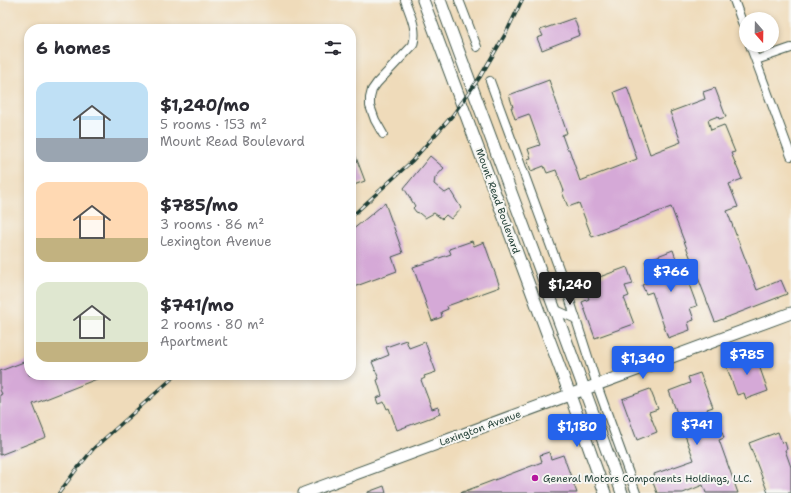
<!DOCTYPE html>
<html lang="en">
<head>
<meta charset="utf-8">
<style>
  body { margin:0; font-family:"Shantell Sans",sans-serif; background:#f7f7f7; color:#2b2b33; height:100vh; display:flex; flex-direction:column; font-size:15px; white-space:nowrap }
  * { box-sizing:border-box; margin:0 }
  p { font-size:13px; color:#7c7c81 }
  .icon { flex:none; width:22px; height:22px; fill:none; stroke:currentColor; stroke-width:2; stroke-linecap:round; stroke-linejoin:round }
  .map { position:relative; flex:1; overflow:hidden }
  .side { position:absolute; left:24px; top:24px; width:332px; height:356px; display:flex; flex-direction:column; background:#fff; border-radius:16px; box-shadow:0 2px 6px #0003 }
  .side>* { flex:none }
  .needle { width:26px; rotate:160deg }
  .buttons { position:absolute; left:739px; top:12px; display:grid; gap:8px }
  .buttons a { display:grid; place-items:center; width:40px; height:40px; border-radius:50%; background:#fff; box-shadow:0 2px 6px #0003; font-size:20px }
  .price { position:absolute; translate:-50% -34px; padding:0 9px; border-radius:4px; background:#2563eb; color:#fff; font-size:13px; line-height:26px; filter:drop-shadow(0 1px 2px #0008) }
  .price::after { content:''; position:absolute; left:50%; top:24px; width:12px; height:9px; margin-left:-6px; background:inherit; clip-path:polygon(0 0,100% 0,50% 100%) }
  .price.selected { background:#222; color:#fff }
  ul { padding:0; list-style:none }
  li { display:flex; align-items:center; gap:12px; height:100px; padding:0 12px }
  li span { display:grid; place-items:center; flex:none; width:112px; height:80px; border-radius:12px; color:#555 }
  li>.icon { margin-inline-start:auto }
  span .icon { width:48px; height:48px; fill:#fffc; stroke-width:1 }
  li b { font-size:17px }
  h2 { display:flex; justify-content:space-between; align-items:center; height:48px; padding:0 12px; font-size:17px }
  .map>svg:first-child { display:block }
</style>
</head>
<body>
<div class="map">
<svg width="791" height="493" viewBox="0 0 791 493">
  <rect width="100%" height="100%" fill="#f6f6f2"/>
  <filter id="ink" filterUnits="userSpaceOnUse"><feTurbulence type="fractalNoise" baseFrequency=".025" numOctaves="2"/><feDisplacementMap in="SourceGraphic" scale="8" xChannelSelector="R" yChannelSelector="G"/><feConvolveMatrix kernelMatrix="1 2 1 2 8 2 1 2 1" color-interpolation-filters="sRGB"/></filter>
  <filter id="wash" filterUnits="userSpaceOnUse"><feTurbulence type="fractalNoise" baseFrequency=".012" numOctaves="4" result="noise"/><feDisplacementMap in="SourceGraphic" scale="16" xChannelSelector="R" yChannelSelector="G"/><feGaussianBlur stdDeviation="0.9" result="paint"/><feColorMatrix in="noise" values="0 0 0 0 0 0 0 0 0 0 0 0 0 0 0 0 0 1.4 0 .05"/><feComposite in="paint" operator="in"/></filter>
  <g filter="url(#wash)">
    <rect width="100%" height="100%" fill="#efdbba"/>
    <g id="blocks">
      <path fill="#d5a9d7" d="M574,18L580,35L542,50L537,38L543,36L540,30Z
        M549,80L567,133L562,135L567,149H569L580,181L637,159L614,92L627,87L650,154L681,142L670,112L705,99L703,92L715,88L726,117L719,119L718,116L708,120L711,130L724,125L735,152L731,153L742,179L729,184L738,207L727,211L757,290L781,280L787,294L715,322L671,207L592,237L579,203L568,207L562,192L564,191L556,170L547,173L544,166L531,171L527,159L531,158L528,149L540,145L529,114L515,119L511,107H513L509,95Z
        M351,144L365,181L351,186Z
        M430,156L444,168L435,178L434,184L445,193L450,190L461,208L451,219L446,215L442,219L434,213L425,218L419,213L416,212L413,208L415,206L404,188Z
        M385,203L403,253L392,257L397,271L351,288V231Z
        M472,241L474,246L484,242L500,287L447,306L448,309L441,312L442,317L432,321L413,267L451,254L449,249Z
        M673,250L677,262L680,260L697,306L690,308L694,320L688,322L690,330L668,338L652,292L646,294L642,285L649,282L645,273L649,272L645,261Z
        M627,267L633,284L625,286L629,296L624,298L634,324L595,338L582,302L589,299L583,283Z
        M406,340L409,348L425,342L436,372L424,376L425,378L421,380L432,409L438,407L440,414L397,430L389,408L387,409L384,402L378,404L376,398L382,396L377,380L379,379L372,362L389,355L386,347Z
        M755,354L768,391L746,399L744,393L737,395L724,360L734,357L736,361Z
        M29,360V375H107L33,404L46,437L0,455V395L2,394L0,390V371Z
        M700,373L713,407L707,409L713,424L718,421L724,438L719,440L738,493H706L703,485L683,493H657L652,480L656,479L654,474L694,460L669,391L690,383L688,377Z
        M650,389L658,409L649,412L657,432L637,440L622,399Z
        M778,432L782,443L785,442L787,449L785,450L791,467V493H768L749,443Z
        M549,452L551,459L563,455L577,493H460L542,462L540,455Z
        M384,486L386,493H368V492Z"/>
    </g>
  </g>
  <g filter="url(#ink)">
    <use href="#blocks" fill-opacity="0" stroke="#3e5548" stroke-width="1"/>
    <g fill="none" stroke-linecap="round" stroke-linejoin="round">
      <g stroke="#3e5548" stroke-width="10">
        <path id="street" d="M459,0L477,47
          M734,0L746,33
          M750,45L791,156
          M756,60L791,48
          M490,81L565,285L597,385L636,493
          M383,134L375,120L370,106V98L372,90L377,83L413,45C418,29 410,15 405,0
          M556,310L576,319"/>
      </g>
      <g stroke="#3e5548" stroke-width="13">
        <path id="secondary" d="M423,0L570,395L605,493
          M440,0C500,165 563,328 622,493
          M304,493L791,313"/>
      </g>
      <use href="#street" stroke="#fff" stroke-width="8"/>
      <use href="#secondary" stroke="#fff" stroke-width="11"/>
      <g stroke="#1f3d34" stroke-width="3.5">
        <path id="rail" d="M351,217L412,161L452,116L480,77L506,33L522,0
          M59,493L76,470L94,448L176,375"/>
      </g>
      <use href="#rail" stroke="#f6f6f2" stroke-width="2" stroke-dasharray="6" stroke-linecap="butt"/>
    </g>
  </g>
  <circle fill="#b5179e" stroke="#f6f6f2" stroke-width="1.5" cx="535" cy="478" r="4"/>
  <g text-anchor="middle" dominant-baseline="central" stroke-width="4" stroke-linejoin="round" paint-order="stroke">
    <g font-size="10" fill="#1f3d34" stroke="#f6f6f2">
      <text transform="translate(498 201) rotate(70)">Mount Read Boulevard</text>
      <text transform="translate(480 428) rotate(-20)">Lexington Avenue</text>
    </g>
    <g font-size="10" fill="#1f3d34" stroke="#f6f6f2" text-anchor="start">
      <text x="543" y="478">General Motors Components Holdings, LLC.</text>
    </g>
  </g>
</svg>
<div class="buttons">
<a><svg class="needle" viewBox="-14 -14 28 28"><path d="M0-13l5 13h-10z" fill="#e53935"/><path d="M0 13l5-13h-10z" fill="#7c7c81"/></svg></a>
</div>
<b class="price" style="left:671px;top:293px">$766</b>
<b class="price selected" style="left:570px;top:306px">$1,240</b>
<b class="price" style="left:747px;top:376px">$785</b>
<b class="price" style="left:643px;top:380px">$1,340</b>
<b class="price" style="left:697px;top:446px">$741</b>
<b class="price" style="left:577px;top:448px">$1,180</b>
<section class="side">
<h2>6 homes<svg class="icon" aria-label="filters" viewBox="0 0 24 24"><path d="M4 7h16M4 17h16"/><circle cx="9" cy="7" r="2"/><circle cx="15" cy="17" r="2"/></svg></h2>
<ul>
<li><span style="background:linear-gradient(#bfe0f5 70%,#9aa5b1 0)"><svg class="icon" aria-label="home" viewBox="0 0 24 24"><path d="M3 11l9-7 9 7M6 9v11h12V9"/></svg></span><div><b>$1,240/mo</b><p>5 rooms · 153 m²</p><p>Mount Read Boulevard</p></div></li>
<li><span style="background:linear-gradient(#ffd9b3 70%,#c2b280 0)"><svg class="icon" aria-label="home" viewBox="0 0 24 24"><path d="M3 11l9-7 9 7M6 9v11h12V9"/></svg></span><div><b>$785/mo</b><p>3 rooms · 86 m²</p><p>Lexington Avenue</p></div></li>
<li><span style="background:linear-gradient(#dfe7d0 75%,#c2b280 0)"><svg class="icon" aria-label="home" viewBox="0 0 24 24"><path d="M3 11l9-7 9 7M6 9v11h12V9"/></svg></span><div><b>$741/mo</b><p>2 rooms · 80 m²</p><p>Apartment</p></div></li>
</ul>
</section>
</div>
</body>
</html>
